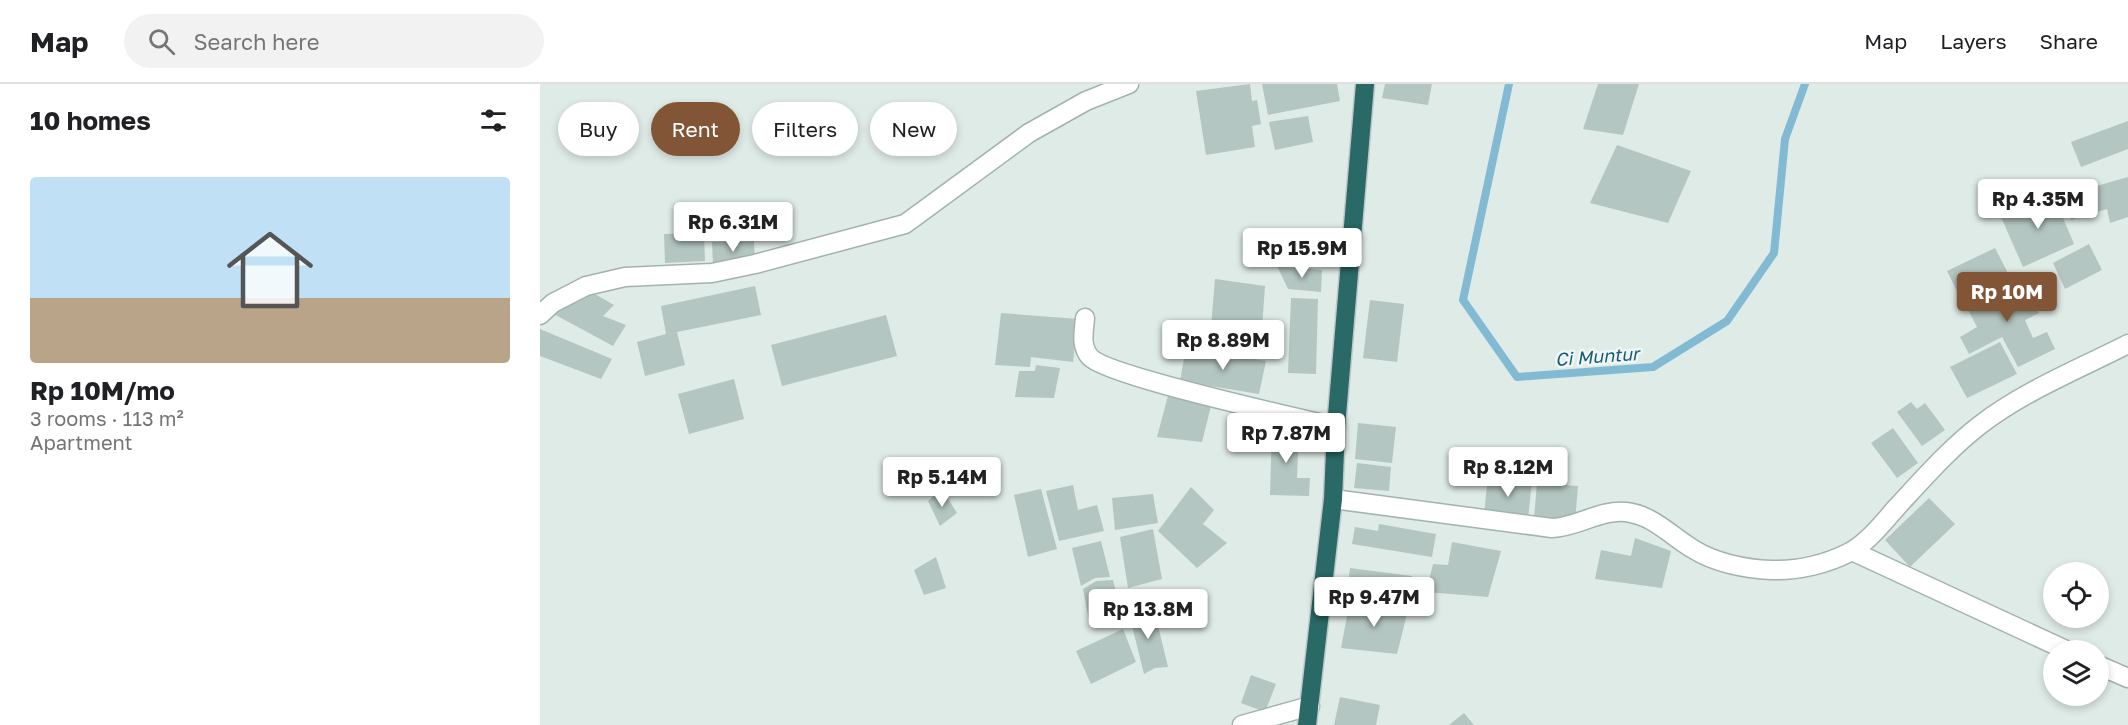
<!DOCTYPE html>
<html lang="en">
<head>
<meta charset="utf-8">
<style>
  body { margin:0; font-family:"Golos Text",sans-serif; background:#f2f2f2; color:#202124; height:100vh; display:flex; flex-direction:column; font-size:22px; white-space:nowrap }
  * { box-sizing:border-box; margin:0 }
  p { font-size:20px; color:#757577 }
  .icon { flex:none; width:33px; height:33px; fill:none; stroke:currentColor; stroke-width:2; stroke-linecap:round; stroke-linejoin:round }
  .map { position:relative; flex:1; overflow:hidden }
  .panel { display:flex; flex-direction:column; background:#fff; width:540px }
  .panel>* { flex:none }
  .top-card { position:absolute; left:18px; top:18px; width:570px; height:54px; display:flex; gap:12px }
  .fabs { position:absolute; left:1503px; top:478px; display:grid; gap:12px }
  .fabs a { display:grid; place-items:center; width:66px; height:66px; border-radius:50%; background:#fff; box-shadow:0 3px 9px #0003; font-size:30px }
  .price { position:absolute; translate:-50% -51px; padding:0 14px; border-radius:6px; background:#fff; color:#222; font-size:20px; line-height:39px; filter:drop-shadow(0 2px 3px #0008) }
  .price::after { content:''; position:absolute; left:50%; top:36px; width:18px; height:14px; margin-left:-9px; background:inherit; clip-path:polygon(0 0,100% 0,50% 100%) }
  .price.current { background:#825537; color:#fff }
  ul { padding:0; list-style:none }
  li { display:grid; align-content:center; gap:12px; height:318px; padding:0 30px }
  li+li { border-top:2px solid #e0e0e0 }
  li span { display:grid; place-items:center; height:186px; border-radius:6px; color:#555 }
  li>.icon { margin-inline-start:auto }
  span .icon { width:108px; height:108px; fill:#fffc; stroke-width:1 }
  li b { font-size:26px }
  h2 { display:flex; justify-content:space-between; align-items:center; height:72px; padding:0 30px; font-size:26px }
  .chip { padding:0 21px; border-radius:27px; background:#fff; box-shadow:0 3px 9px #0003; font-size:21px; line-height:54px }
  .chip.current { background:#825537; color:#fff }
  header { display:flex; align-items:center; gap:36px; box-sizing:border-box; height:84px; padding:0 30px; background:#fff; border-bottom:2px solid #e0e0e0 }
  header strong { font-size:28px }
  nav { display:flex; gap:33px; margin-inline-start:auto; font-size:21px }
  .search { width:420px; height:54px; background:#f2f2f2; display:flex; align-items:center; gap:15px; box-sizing:border-box; padding:0 21px; border-radius:33px; color:#757577; font-size:22px }
  main { display:flex; flex:1; min-height:0 }
  .map>svg:first-child { display:block }
</style>
</head>
<body>
<header>
<strong>Map</strong>
<div class="search"><svg class="icon" aria-label="search" viewBox="0 0 24 24"><circle cx="10" cy="10" r="6"/><path d="M15 15l6 6"/></svg>Search here</div>
<nav><a>Map</a><a>Layers</a><a>Share</a></nav>
</header>
<main>
<section class="panel">
<h2>10 homes<svg class="icon" aria-label="filters" viewBox="0 0 24 24"><path d="M4 7h16M4 17h16"/><circle cx="9" cy="7" r="2"/><circle cx="15" cy="17" r="2"/></svg></h2>
<ul>
<li><span style="background:linear-gradient(#bfe0f5 65%,#b9a48a 0)"><svg class="icon" aria-label="home" viewBox="0 0 24 24"><path d="M3 11l9-7 9 7M6 9v11h12V9"/></svg></span><div><b>Rp 10M/mo</b><p>3 rooms · 113 m²</p><p>Apartment</p></div></li>
</ul>
</section>
<div class="map">
<svg width="1588" height="641" viewBox="0 0 1588 641">
  <rect width="100%" height="100%" fill="#dfebe7"/>
  <g fill="none" stroke-linecap="round" stroke-linejoin="round">
    <path stroke="#83bad3" stroke-width="8" d="M969,0L923,216L977,293L1113,283L1187,237L1234,169L1245,55L1265,0"/>
  </g>
  <path fill="#b4c6c1" d="M710,0L712,17L717,16L721,40L712,42L715,63L666,71L656,7Z
    M722,0H797L800,17L728,31Z
    M845,0H892L888,21L842,14Z
    M1058,0H1099L1083,51L1043,45Z
    M768,32L773,58L735,66L729,38Z
    M1588,37V65L1541,83L1531,58Z
    M1077,61L1151,87L1128,139L1050,119Z
    M1588,93V133L1570,139L1567,125L1531,136L1525,111Z
    M1513,110L1534,160L1483,183L1461,133Z
    M164,149L165,177L125,179L124,150Z
    M214,157L215,180L173,182L172,158Z
    M725,157H792V180L724,179Z
    M1549,160L1562,186L1525,205L1513,179Z
    M1455,164L1470,193L1422,217L1407,187Z
    M737,182L782,186L781,208L748,205Z
    M1479,193L1499,229L1485,236L1493,254L1507,248L1515,265L1478,283L1462,253L1429,270L1420,253L1437,243L1425,220Z
    M675,195L725,202L721,258L670,254Z
    M215,202L221,231L137,248L145,281L105,292L97,258L126,250L121,222Z
    M53,209L74,221L63,232L86,241L73,262L10,228Z
    M751,214L778,215L776,290L748,289Z
    M830,216L864,220L857,278L823,274Z
    M461,229L538,235L533,278L491,273L490,283L455,281Z
    M346,231L357,272L242,302L231,261Z
    M0,245L72,275L61,295L0,272Z
    M1460,258L1477,290L1427,314L1410,283Z
    M646,264L726,277L719,310L640,297Z
    M496,281L520,284L514,314L475,313L479,287H495Z
    M194,295L204,335L149,350L138,310Z
    M629,308L672,318L662,358L617,353Z
    M1371,318L1377,325L1385,319L1405,346L1382,362L1357,328Z
    M818,339L856,343L852,379L815,375Z
    M732,342L759,343L757,394H770L769,412L730,411Z
    M1353,344L1378,379L1357,394L1331,359Z
    M817,379L851,383L849,407L814,404Z
    M948,392L992,396L988,436L944,431Z
    M997,399L1038,402L1035,438L994,434Z
    M533,401L538,426L557,421L564,447L519,457L506,407Z
    M651,403L674,426L663,440L687,459L657,484L618,447Z
    M402,405L417,429L400,442L388,417Z
    M501,405L517,465L488,473L474,411Z
    M613,410L618,439L575,446L572,414Z
    M1389,414L1415,440L1370,483L1345,456Z
    M839,440L896,450L892,473L812,460L815,443L838,447Z
    M613,445L622,495L588,504L580,453Z
    M1095,454L1131,467L1122,504L1055,495L1061,466L1091,472Z
    M561,457L570,493L555,494L541,502L532,464Z
    M912,458L961,467L948,513L886,508L893,480L908,481Z
    M396,473L406,504L384,511L374,486Z
    M810,484L872,492L869,515L807,507Z
    M573,496L582,531L550,541L543,505L556,497Z
    M810,516L868,526L857,570L801,564Z
    M614,525L628,583L615,584L604,590L589,530Z
    M583,545L596,578L551,600L536,567Z
    M711,591L736,600L725,628L701,619Z
    M800,613L840,621L836,641H794Z
    M924,629L934,641H909Z"/>
  <g fill="none" stroke-linecap="round" stroke-linejoin="round">
    <g stroke="#a2b3af" stroke-width="21">
      <path id="minor" d="M0,231L13,219L46,202L85,193L172,189L215,180L365,140L489,49L546,17L589,0
        M545,234C544,247 540,262 550,273C567,292 759,334 796,343
        M793,415L1012,444C1038,443 1061,425 1086,428C1113,431 1131,452 1153,465C1175,479 1206,485 1231,486C1258,487 1287,480 1310,468C1328,458 1343,439 1356,424C1383,395 1409,365 1440,341C1484,307 1539,285 1588,260
        M1312,467L1528,567
        M1558,581L1588,594
        M702,641L770,622"/>
    </g>
    <g stroke="#c0c8c7" stroke-width="21">
      <path id="highway" d="M767,641L793,415L796,343L825,0"/>
    </g>
    <use href="#minor" stroke="#fff" stroke-width="18"/>
    <use href="#highway" stroke="#296966" stroke-width="18"/>
  </g>
  <g text-anchor="middle" dominant-baseline="central" stroke-width="5" stroke-linejoin="round" paint-order="stroke">
    <g font-size="18" font-style="italic" fill="#17597a" stroke="#eff7f5">
      <text transform="translate(1057 272) rotate(-4)">Ci Muntur</text>
    </g>
  </g>
</svg>
<div class="fabs">
<a><svg class="icon" aria-label="locate" viewBox="0 0 24 24"><circle cx="12" cy="12" r="6"/><path d="M12 2v4M12 18v4M2 12h4M18 12h4"/></svg></a>
<a><svg class="icon" aria-label="layers" viewBox="0 0 24 24"><path d="M12 4l9 5-9 5-9-5zM3 14l9 5 9-5"/></svg></a>
</div>
<b class="price" style="left:1498px;top:146px">Rp 4.35M</b>
<b class="price" style="left:193px;top:169px">Rp 6.31M</b>
<b class="price" style="left:762px;top:195px">Rp 15.9M</b>
<b class="price current" style="left:1467px;top:239px">Rp 10M</b>
<b class="price" style="left:683px;top:287px">Rp 8.89M</b>
<b class="price" style="left:746px;top:380px">Rp 7.87M</b>
<b class="price" style="left:968px;top:414px">Rp 8.12M</b>
<b class="price" style="left:402px;top:424px">Rp 5.14M</b>
<b class="price" style="left:834px;top:544px">Rp 9.47M</b>
<b class="price" style="left:608px;top:556px">Rp 13.8M</b>
<div class="top-card">
<a class="chip">Buy</a>
<a class="chip current">Rent</a>
<a class="chip">Filters</a>
<a class="chip">New</a>
</div>
</div>
</main>
</body>
</html>
